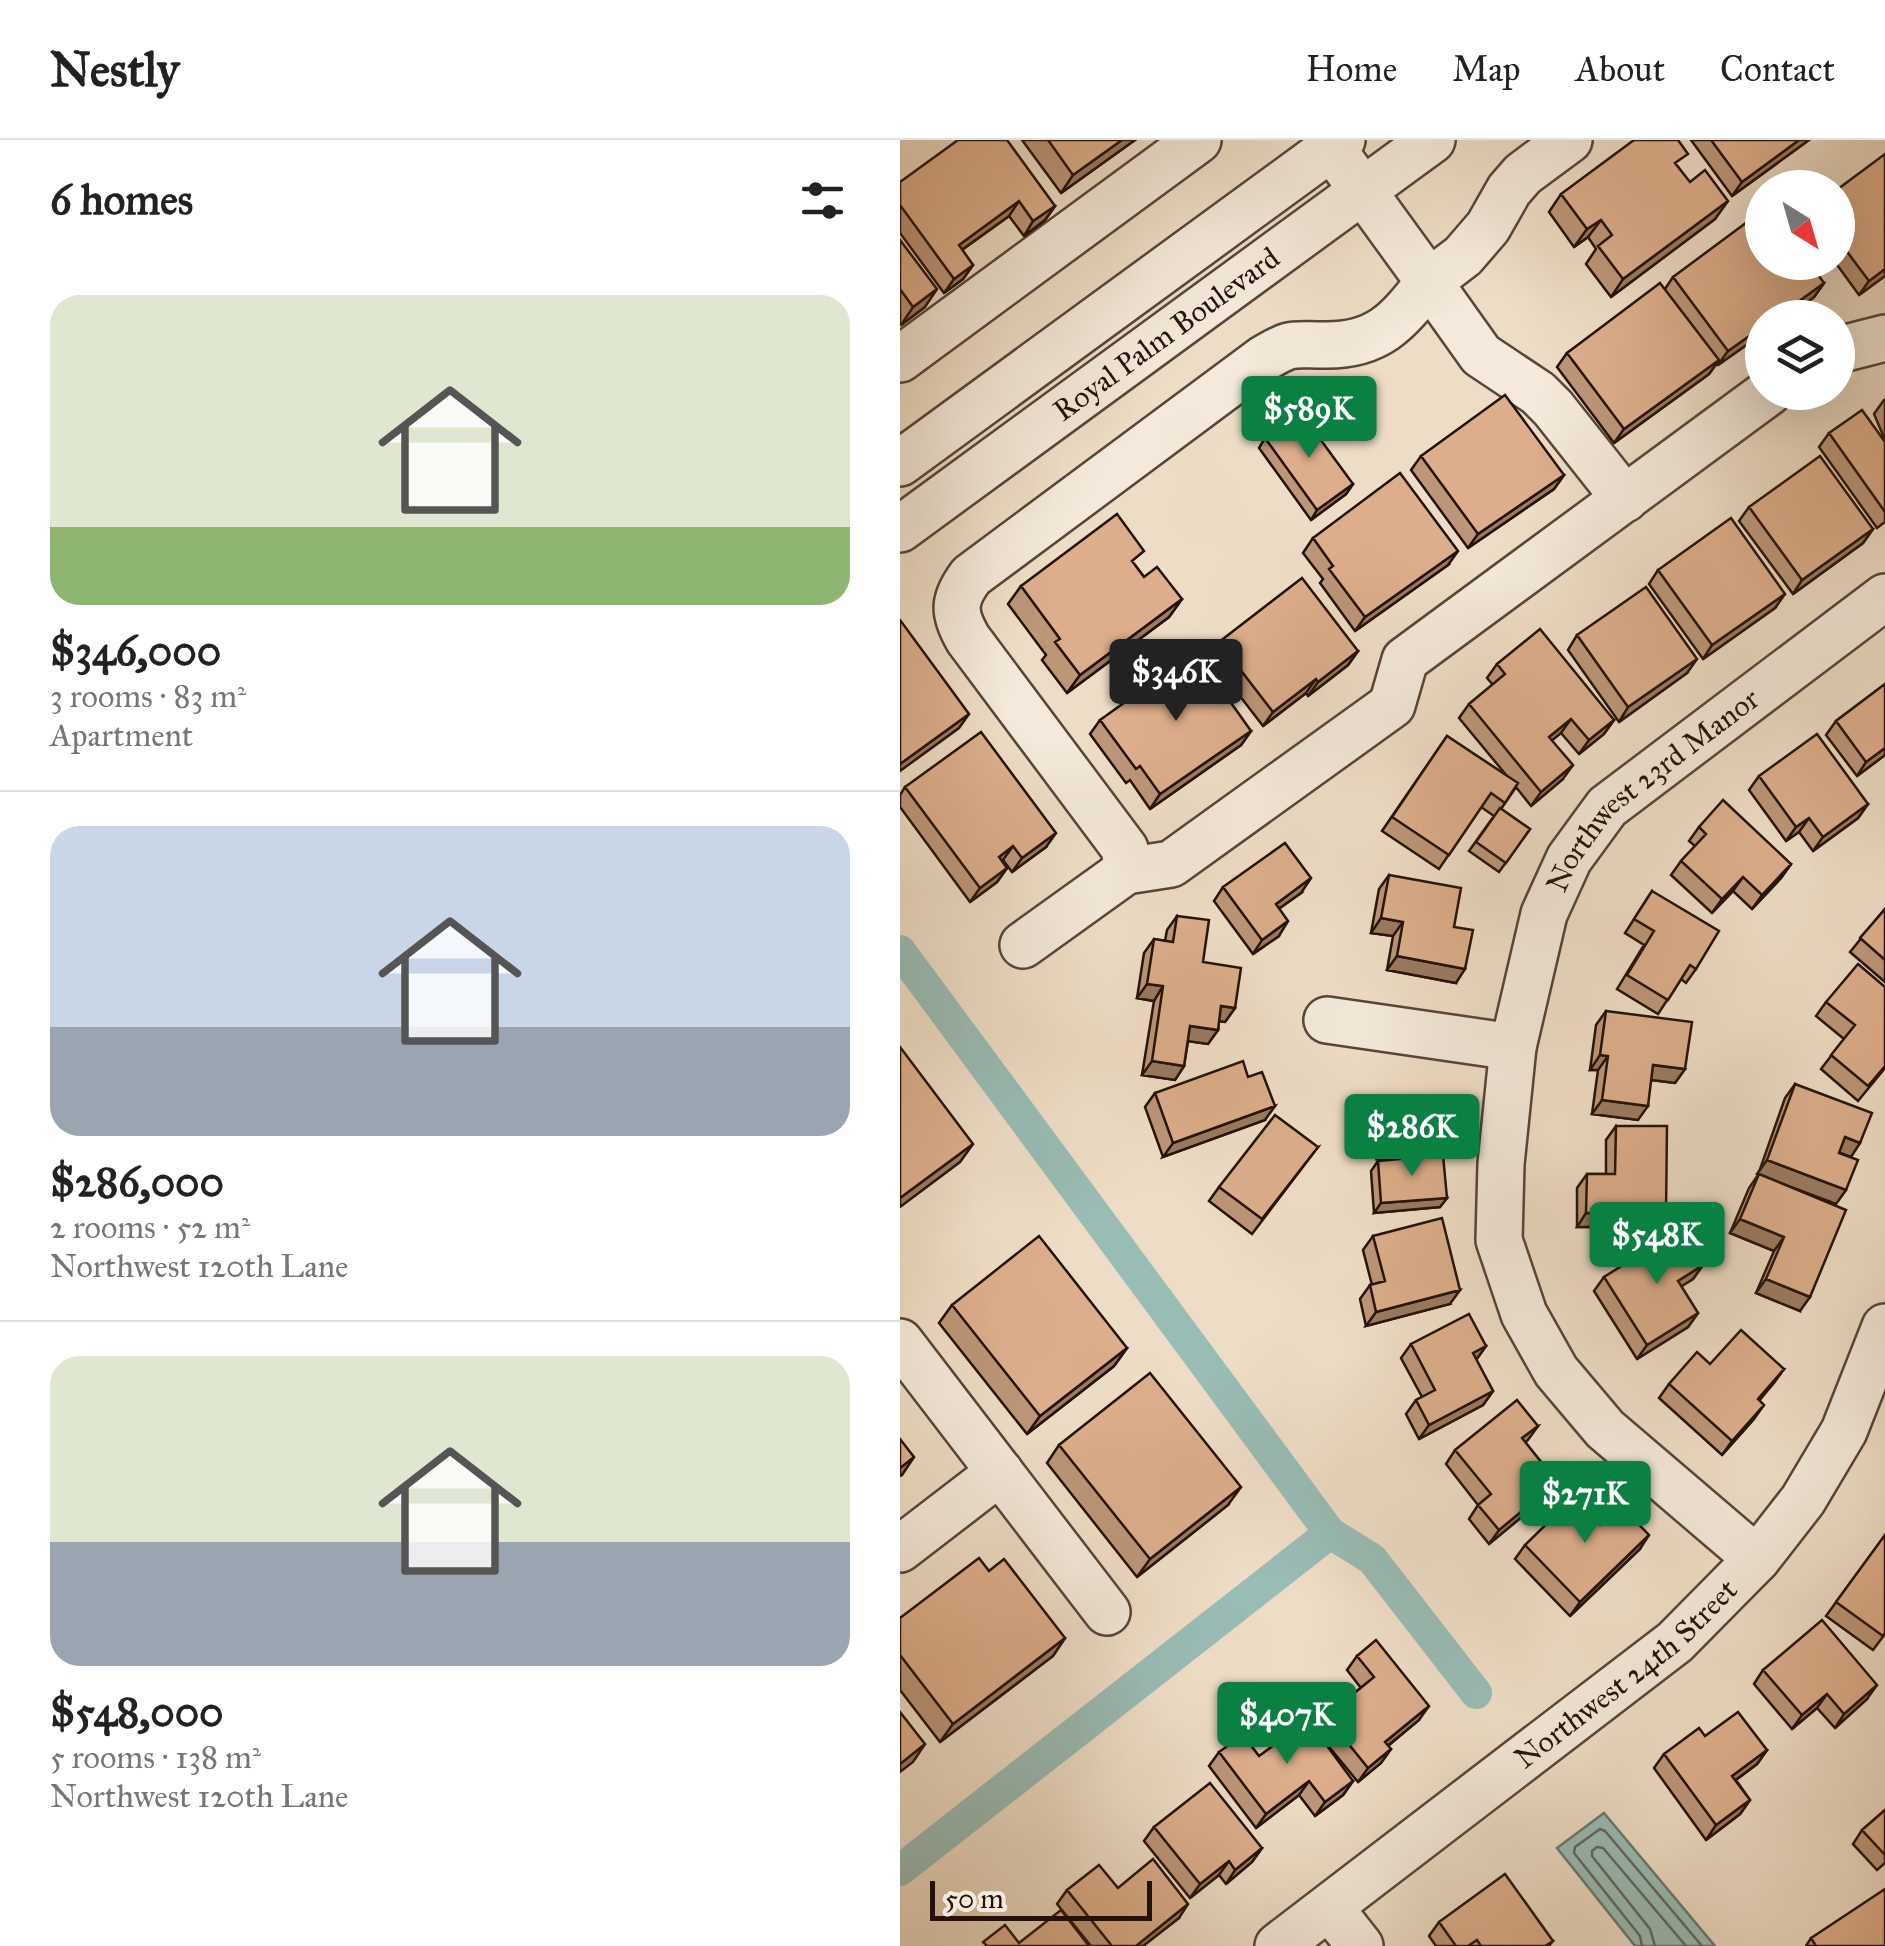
<!DOCTYPE html>
<html lang="en">
<head>
<meta charset="utf-8">
<style>
  body { margin:0; font-family:"IM FELL Great Primer",serif; background:#f2f2f2; color:#222; height:100vh; display:flex; flex-direction:column; font-size:38px; white-space:nowrap }
  * { box-sizing:border-box; margin:0 }
  p { font-size:32px; color:#767676 }
  .icon { flex:none; width:55px; height:55px; fill:none; stroke:currentColor; stroke-width:2; stroke-linecap:round; stroke-linejoin:round }
  .map { position:relative; flex:1; overflow:hidden }
  .drawer { display:flex; flex-direction:column; background:#fff; width:900px }
  .drawer>* { flex:none }
  .needle { width:65px; rotate:143deg }
  .fabs { position:absolute; left:845px; top:30px; display:grid; gap:20px }
  .fabs a { display:grid; place-items:center; width:110px; height:110px; border-radius:50%; background:#fff; box-shadow:0 10px 40px #0002; font-size:50px }
  .scale { position:absolute; left:30px; bottom:25px; width:222px; box-sizing:border-box; padding-left:10px; border:5px solid #24120a; border-top:0; font-size:28px; line-height:35px; white-space:nowrap; color:#24120a; -webkit-text-stroke:8px #f4e9da; paint-order:stroke }
  .price { position:absolute; translate:-50% -85px; padding:0 22px; border-radius:10px; background:#0b8043; color:#fff; font-size:32px; line-height:65px; filter:drop-shadow(0 2px 5px #0008) }
  .price::after { content:''; position:absolute; left:50%; top:60px; width:30px; height:22px; margin-left:-15px; background:inherit; clip-path:polygon(0 0,100% 0,50% 100%) }
  .price.selected { background:#222; color:#fff }
  ul { padding:0; list-style:none }
  li { display:grid; align-content:center; gap:20px; height:530px; padding:0 50px }
  li+li { border-top:2px solid #e0e0e0 }
  li span { display:grid; place-items:center; height:310px; border-radius:30px; color:#555 }
  li>.icon { margin-inline-start:auto }
  span .icon { width:180px; height:180px; fill:#fffc; stroke-width:1 }
  li b { font-size:42px }
  h2 { display:flex; justify-content:space-between; align-items:center; height:120px; padding:0 50px; font-size:42px }
  header { display:flex; align-items:center; gap:60px; box-sizing:border-box; height:140px; padding:0 50px; background:#fff; border-bottom:2px solid #e0e0e0 }
  header strong { font-size:48px }
  nav { display:flex; gap:55px; margin-inline-start:auto; font-size:35px }
  main { display:flex; flex:1; min-height:0 }
  .map>svg:first-child { display:block }
</style>
</head>
<body>
<header>
<strong>Nestly</strong>
<nav><a>Home</a><a>Map</a><a>About</a><a>Contact</a></nav>
</header>
<main>
<section class="drawer">
<h2>6 homes<svg class="icon" aria-label="filters" viewBox="0 0 24 24"><path d="M4 7h16M4 17h16"/><circle cx="9" cy="7" r="2"/><circle cx="15" cy="17" r="2"/></svg></h2>
<ul>
<li><span style="background:linear-gradient(#dfe7d0 75%,#8fb573 0)"><svg class="icon" aria-label="home" viewBox="0 0 24 24"><path d="M3 11l9-7 9 7M6 9v11h12V9"/></svg></span><div><b>$346,000</b><p>3 rooms · 83 m²</p><p>Apartment</p></div></li>
<li><span style="background:linear-gradient(#c9d6e8 65%,#9aa5b1 0)"><svg class="icon" aria-label="home" viewBox="0 0 24 24"><path d="M3 11l9-7 9 7M6 9v11h12V9"/></svg></span><div><b>$286,000</b><p>2 rooms · 52 m²</p><p>Northwest 120th Lane</p></div></li>
<li><span style="background:linear-gradient(#dfe7d0 60%,#9aa5b1 0)"><svg class="icon" aria-label="home" viewBox="0 0 24 24"><path d="M3 11l9-7 9 7M6 9v11h12V9"/></svg></span><div><b>$548,000</b><p>5 rooms · 138 m²</p><p>Northwest 120th Lane</p></div></li>
</ul>
</section>
<div class="map">
<svg width="985" height="1806" viewBox="0 0 985 1806">
  <rect width="100%" height="100%" fill="#eeddc6"/>
  <filter id="stains"><feTurbulence type="fractalNoise" baseFrequency=".002" numOctaves="4"/><feColorMatrix values="0 0 0 0 .2 0 0 0 0 .09 0 0 0 0 .02 0 0 0 .5 -.17"/></filter>
  <radialGradient id="worn" r=".72"><stop offset=".6" stop-color="#630" stop-opacity="0"/><stop offset="1" stop-color="#630" stop-opacity=".3"/></radialGradient>
  <path fill="#99bcb5" stroke="#6a7871" stroke-width="2.5" d="M704,1673L815,1806H735L657,1708Z"/>
  <g fill="none" stroke-linecap="round" stroke-linejoin="round">
    <path stroke="#5e6760" stroke-width="2.5" d="M742,1806L740,1796L674,1713L675,1707L700,1689L705,1691L802,1806
      M755,1806L750,1789L692,1716V1711L697,1707L703,1708L786,1806"/>
    <path stroke="#99bcb5" stroke-width="32" d="M0,811L430,1393L0,1730
      M430,1393L472,1419L576,1553"/>
    <g stroke="#564539" stroke-width="50">
      <g id="minor">
        <path d="M669,0L623,34L609,50L588,87L563,116L529,142L581,215L638,253L653,268L725,359"/>
        <path d="M938,210L985,198"/>
        <path d="M0,219L298,0"/>
        <path d="M0,323L442,0"/>
        <path id="s1" d="M0,389L532,0"/>
        <path d="M226,731L225,709L68,499C53,473 53,460 71,436L363,219C393,201 391,205 424,205C479,206 498,181 529,142L426,0"/>
        <path d="M123,805L226,731L271,724L492,565L505,520L869,252"/>
        <path d="M427,880L613,907"/>
        <path d="M0,1202L207,1472"/>
        <path d="M0,1409L100,1332"/>
        <path id="s2" d="M857,1419L705,1289L656,1231L624,1174L599,1100L601,1024L613,907L644,774L669,719L707,667L985,457"/>
        <path d="M430,1768L460,1806"/>
        <path id="s3" d="M378,1806L775,1502L857,1419L903,1360L944,1291L985,1187"/>
      </g>
    </g>
    <use href="#minor" stroke="#f4e9da" stroke-width="45"/>
  </g>
  <path fill="#bd9678" stroke="#24120a" stroke-width="2.5" d="M122,0H235L161,53Z
    M791,0H909L832,56Z
    M778,27L815,79L711,157L686,124L696,109L688,97L674,107L649,72L661,54Z
    M0,42L155,66L145,80L124,96L109,76L62,110L73,125L63,139L44,153L0,93Z
    M938,49L985,136L959,155L935,122H938Z
    M0,100L25,167L1,185L0,184Z
    M773,137L924,143L914,157L886,178H862V194L818,225L817,223L809,234L714,303L657,227L667,213L765,149Z
    M984,260H985V300L974,274Z
    M929,293L985,302V382L977,388L919,307Z
    M365,298L453,344L446,354L411,380L359,308Z
    M521,316L664,335L654,349L568,408L511,330Z
    M849,367L973,389L963,403L893,454L839,381Z
    M413,398L548,425L455,491L420,443L423,439L403,413Z
    M235,425L244,437L282,459L269,477L167,553L142,520L146,515L108,464L121,446Z
    M758,430L875,468L803,519L749,444Z
    M677,495L787,533L719,582L668,510Z
    M319,502L458,511L448,525L408,556L406,553L363,586L309,516Z
    M597,524L714,580L704,594L679,614L661,593L652,600L663,639L631,666L616,647L601,669L630,689L599,732L569,711L594,676L581,667L539,729L482,691L547,596L607,636L559,578L569,564L593,545L587,538Z
    M985,544V615L957,636L926,595L936,581Z
    M200,580L351,591L341,605L250,669L230,640L226,643L190,594Z
    M859,636L968,664L958,678L913,711L899,692L886,701L849,650Z
    M5,647L146,707L112,732L103,720L102,721L107,728L97,742L70,762L0,667V655Z
    M799,687L891,724L881,738L852,769L833,751L812,773L771,735L781,721L795,706L789,701Z
    M489,735L554,787L556,843L487,830L493,796L471,793L479,749Z
    M323,747L401,753L379,768V796L353,814L314,761Z
    M752,751L796,829L786,843L781,839L758,874L717,849L744,805L725,793Z
    M985,769V842L950,812Z
    M277,776L303,822L335,868L325,882L319,881L318,890L308,904L288,901L284,926L275,940L242,935L254,861L237,858L244,813L254,799L265,801L267,790Z
    M985,847V928L958,961L921,929L944,899L916,876L926,862Z
    M706,871L785,929L775,943L751,940L738,980L692,974L698,930H690L696,885Z
    M348,937L365,980L263,1017L245,967L255,953Z
    M895,944L951,1017L936,1064L895,1049L900,1171L856,1153L874,1111L830,1093L849,1048L858,1035L885,958Z
    M482,962L532,980L549,1006L542,1015L477,1019L475,972Z
    M716,986L766,1073L756,1087H677V1048L687,1034H706V1000Z
    M418,1007L352,1094L309,1061L319,1047Z
    M478,1021L547,1058L540,1067L474,1073L471,1031Z
    M473,1096L550,1164L466,1186L460,1159L470,1145H472L463,1110Z
    M803,1125L793,1139L781,1146L798,1173L788,1187L737,1219L694,1151L704,1137Z
    M52,1165L227,1208L214,1226L127,1294L39,1183Z
    M511,1204L586,1206L576,1220L593,1251L583,1265L519,1299L506,1274L516,1260L522,1257L501,1218Z
    M810,1224L884,1229L859,1261L854,1279L822,1315L759,1258L769,1244Z
    M638,1286L625,1302L657,1342L647,1356L589,1404L569,1379L578,1365L546,1324L555,1310Z
    M159,1305L328,1365L237,1437L147,1323Z
    M700,1385L740,1409L670,1476L615,1419L625,1405Z
    M985,1395V1494L973,1510L926,1476Z
    M89,1431L165,1498L153,1516L40,1602L0,1550V1478Z
    M457,1516L519,1580L488,1606L491,1609L481,1623L458,1642L416,1591L426,1576L461,1548L447,1530Z
    M863,1530L967,1559L935,1588L917,1568L892,1589L854,1544Z
    M805,1596L867,1610L857,1624L836,1640L850,1660L840,1674L806,1700L754,1628L764,1614Z
    M319,1612L359,1616L453,1641L443,1655L415,1676L399,1655L356,1688L309,1626Z
    M985,1670V1723L977,1730L953,1704L962,1690Z
    M254,1687L362,1708L352,1722L326,1744L319,1735L290,1758L244,1701Z
    M218,1748L279,1778L243,1806H191L157,1764L167,1750Z
    M539,1782L653,1801L649,1806H536L529,1796Z
    M911,1798L985,1806H906Z"/>
  <path fill="#9a7a61" stroke="#24120a" stroke-width="2.5" d="M222,0H235L161,53L173,35Z
    M899,0H909L832,56L842,42Z
    M119,61L109,76L49,119L59,105Z
    M828,61L815,79L711,157L723,139Z
    M155,66L145,80L124,96L133,81Z
    M701,80L688,97L674,107L687,89Z
    M73,125L63,139L44,153L54,139Z
    M985,129V136L959,155L969,141Z
    M924,143L914,157L886,178H876Z
    M37,149L25,167L1,185L13,167Z
    M862,187V194L818,225L828,211Z
    M819,220L809,234L714,303L724,289Z
    M664,335L654,349L568,408L578,394Z
    M453,344L446,354L411,380L417,370Z
    M973,389L963,403L893,454L902,440Z
    M558,411L548,425L455,491L465,477Z
    M885,454L875,468L803,519L812,505Z
    M282,459L269,477L167,553L180,535Z
    M458,511L448,525L408,556L418,542Z
    M797,519L787,533L719,582L728,567Z
    M416,539L406,553L363,586L373,572Z
    M69,574L59,588L0,631V624Z
    M671,579L661,593L639,611L649,597Z
    M714,580L704,594L679,614L689,600Z
    M351,591L341,605L250,669L260,654Z
    M985,608V615L957,636L966,622Z
    M673,625L663,639L631,666L641,652Z
    M968,664L958,678L913,711L923,697Z
    M909,678L899,692L886,701L896,687Z
    M156,693L146,707L112,732L122,718Z
    M113,706L103,720L89,731L99,717Z
    M891,724L881,738L852,769L862,755Z
    M107,728L97,742L70,762L80,748Z
    M843,737L833,751L812,773L822,759Z
    M411,738L401,753L366,778L376,764Z
    M481,778L503,782L493,796L471,793Z
    M388,781L379,796L353,814L362,800Z
    M497,816L565,829L556,843L487,830Z
    M247,844L263,846L254,861L237,858Z
    M321,866L335,868L325,882L311,880Z
    M290,886L318,890L308,904L280,900Z
    M700,915L708,916L698,930H690Z
    M252,921L284,926L275,940L242,935Z
    M753,925L785,929L775,943L744,939Z
    M702,960L748,966L738,980L692,974Z
    M375,966L365,980L263,1017L273,1003Z
    M945,997L960,1003L951,1017L935,1011Z
    M73,1004L60,1022L0,1067V1058Z
    M549,1006L542,1015L477,1019L484,1009Z
    M867,1020L946,1050L936,1064L857,1034Z
    M547,1058L540,1067L474,1073L481,1063Z
    M686,1073H766L756,1087H677Z
    M840,1079L884,1097L874,1111L830,1093Z
    M803,1125L793,1139L768,1155L778,1141Z
    M866,1139L910,1157L900,1171L856,1153Z
    M560,1150L550,1164L466,1186L476,1172Z
    M798,1173L788,1187L737,1219L747,1205Z
    M586,1206L576,1220L573,1213Z
    M227,1208L214,1226L127,1294L140,1276Z
    M884,1229L874,1243L848,1273L858,1259Z
    M593,1251L583,1265L519,1299L529,1285Z
    M864,1265L854,1279L822,1315L832,1301Z
    M638,1286L628,1300L612,1313L622,1298Z
    M14,1317L2,1335L0,1336V1328Z
    M657,1342L647,1356L589,1404L599,1390Z
    M341,1347L328,1365L237,1437L250,1419Z
    M749,1395L740,1409L670,1476L680,1462Z
    M165,1498L153,1516L40,1602L53,1584Z
    M977,1545L967,1559L935,1588L944,1574Z
    M927,1554L917,1568L892,1589L902,1575Z
    M529,1566L519,1580L475,1616L485,1602Z
    M25,1604L13,1622L0,1632V1624Z
    M491,1609L481,1623L458,1642L468,1628Z
    M867,1610L857,1624L822,1650L832,1636Z
    M409,1641L399,1655L356,1688L366,1674Z
    M453,1641L443,1655L415,1676L425,1662Z
    M850,1660L840,1674L806,1700L816,1685Z
    M362,1708L352,1722L326,1744L335,1730Z
    M329,1721L319,1735L290,1758L300,1744Z
    M288,1764L279,1778L243,1806H236Z"/>
  <path fill="#dcae8b" stroke="#24120a" stroke-width="2.5" d="M58,0H107L155,66L133,81L119,61L59,105L73,125L54,139L0,65V42Z
    M148,0H222L173,35Z
    M734,0H778L788,14L775,23L790,42L805,30L828,61L723,139L698,106L712,95L701,80L687,89L661,54Z
    M811,0H899L842,42Z
    M985,14V129L969,141L939,101L938,102V49Z
    M862,71V122H909L924,143L876,178H862V187L828,211L773,137Z
    M0,100L37,149L13,167L0,149Z
    M760,143L819,220L724,289L667,213Z
    M605,255L664,335L578,394L521,316Z
    M962,270L985,302V372L929,293Z
    M401,273L453,344L417,370L365,298Z
    M920,316L973,389L902,440L849,367Z
    M500,333L558,411L465,477L429,429L433,426L413,398Z
    M217,374L244,411L232,421L244,437L257,427L282,459L180,535L155,502L160,499L121,446Z
    M831,378L885,454L812,505L758,430Z
    M402,438L458,511L418,542L416,539L373,572L319,502Z
    M746,447L797,519L728,567L677,495Z
    M0,480L69,574L0,624Z
    M640,489L714,580L689,600L671,579L649,597L673,625L641,652L569,564L605,534L597,524Z
    M295,512L351,591L260,654L240,626L236,629L200,580Z
    M985,544V608L966,622L936,581Z
    M81,592L156,693L122,718L113,706L99,717L107,728L80,748L5,647Z
    M917,594L968,664L923,697L909,678L896,687L859,636Z
    M547,596L618,643L605,663L591,653L549,715L492,677Z
    M823,660L891,724L862,755L843,737L822,759L781,721L806,694L799,687Z
    M600,668L630,689L606,723L576,702Z
    M385,703L411,738L376,764L388,781L362,800L323,747Z
    M489,735L561,748L554,787L573,790L565,829L497,816L503,782L481,778Z
    M752,751L819,791L796,829L790,825L768,860L727,835L754,791L734,779Z
    M985,769V820L960,798Z
    M277,776L309,780L303,822L341,828L335,868L321,866L318,890L290,886L284,926L252,921L263,846L247,844L254,799L273,802Z
    M958,824L985,847V926L968,946L931,915L955,885L926,862Z
    M706,871L792,882L785,929L753,925L748,966L702,960L708,916L700,915Z
    M0,907L73,1004L0,1058Z
    M343,921L348,937L362,932L375,966L273,1003L255,953Z
    M895,944L972,973L960,1003L945,997L939,1013L958,1020L946,1050L867,1020Z
    M531,960L532,980L547,979L549,1006L484,1009L482,962Z
    M375,975L418,1007L362,1079L319,1047Z
    M716,986H767L766,1073H686L687,1034H715Z
    M543,1015L547,1058L481,1063L478,1021Z
    M859,1034L946,1070L910,1157L866,1139L884,1097L840,1079Z
    M542,1078L560,1150L476,1172L470,1145L485,1141L473,1096Z
    M780,1089L803,1125L778,1141L798,1173L747,1205L704,1137Z
    M139,1096L227,1208L140,1276L52,1165Z
    M569,1174L586,1206L573,1213L593,1251L529,1285L516,1260L535,1250L511,1204Z
    M841,1190L884,1229L858,1259L864,1265L832,1301L769,1244L797,1212L810,1224Z
    M250,1233L341,1347L250,1419L159,1305Z
    M617,1260L638,1286L622,1298L657,1342L599,1390L578,1365L591,1354L555,1310Z
    M0,1299L14,1317L0,1328Z
    M673,1358L700,1385L720,1365L749,1395L680,1462L625,1405Z
    M985,1395V1493L983,1496L936,1462Z
    M79,1418L89,1431L104,1419L165,1498L53,1584L0,1515V1478Z
    M922,1480L977,1545L944,1574L927,1554L902,1575L863,1530Z
    M476,1500L529,1566L485,1602L491,1609L468,1628L426,1576L474,1537L457,1516Z
    M0,1572L25,1604L0,1624Z
    M838,1572L867,1610L832,1636L850,1660L816,1685L764,1614L799,1588L805,1596Z
    M408,1580L453,1641L425,1662L409,1641L366,1674L319,1612L343,1595L359,1616Z
    M310,1643L362,1708L335,1730L329,1721L300,1744L254,1687Z
    M985,1670V1715L962,1690Z
    M253,1719L288,1764L236,1806H212L167,1750L199,1725L218,1748Z
    M605,1734L653,1801L645,1806H581L577,1800L568,1806H556L539,1782Z
    M985,1749V1806H916L911,1798Z
    M161,1770L189,1806H87L83,1802L105,1785L119,1803Z"/>
  <g text-anchor="middle" dominant-baseline="central" stroke-width="9" stroke-linejoin="round" paint-order="stroke">
    <g font-size="30" fill="#24120a" stroke="#f4e9da">
      <text stroke="none"><textPath href="#s1" startOffset="330">Royal Palm Boulevard</textPath></text>
      <text stroke="none"><textPath href="#s2" startOffset="918">Northwest 23rd Manor</textPath></text>
      <text stroke="none"><textPath href="#s3" startOffset="442">Northwest 24th Street</textPath></text>
    </g>
  </g>
  <rect width="100%" height="100%" filter="url(#stains)"/>
  <rect width="100%" height="100%" fill="url(#worn)"/>
</svg>
<div class="fabs">
<a><svg class="needle" viewBox="-14 -14 28 28"><path d="M0-13l5 13h-10z" fill="#e53935"/><path d="M0 13l5-13h-10z" fill="#767676"/></svg></a>
<a><svg class="icon" aria-label="layers" viewBox="0 0 24 24"><path d="M12 4l9 5-9 5-9-5zM3 14l9 5 9-5"/></svg></a>
</div>
<div class="scale">50 m</div>
<b class="price" style="left:409px;top:321px">$589K</b>
<b class="price selected" style="left:276px;top:584px">$346K</b>
<b class="price" style="left:512px;top:1039px">$286K</b>
<b class="price" style="left:757px;top:1147px">$548K</b>
<b class="price" style="left:685px;top:1406px">$271K</b>
<b class="price" style="left:387px;top:1627px">$407K</b>
</div>
</main>
</body>
</html>
